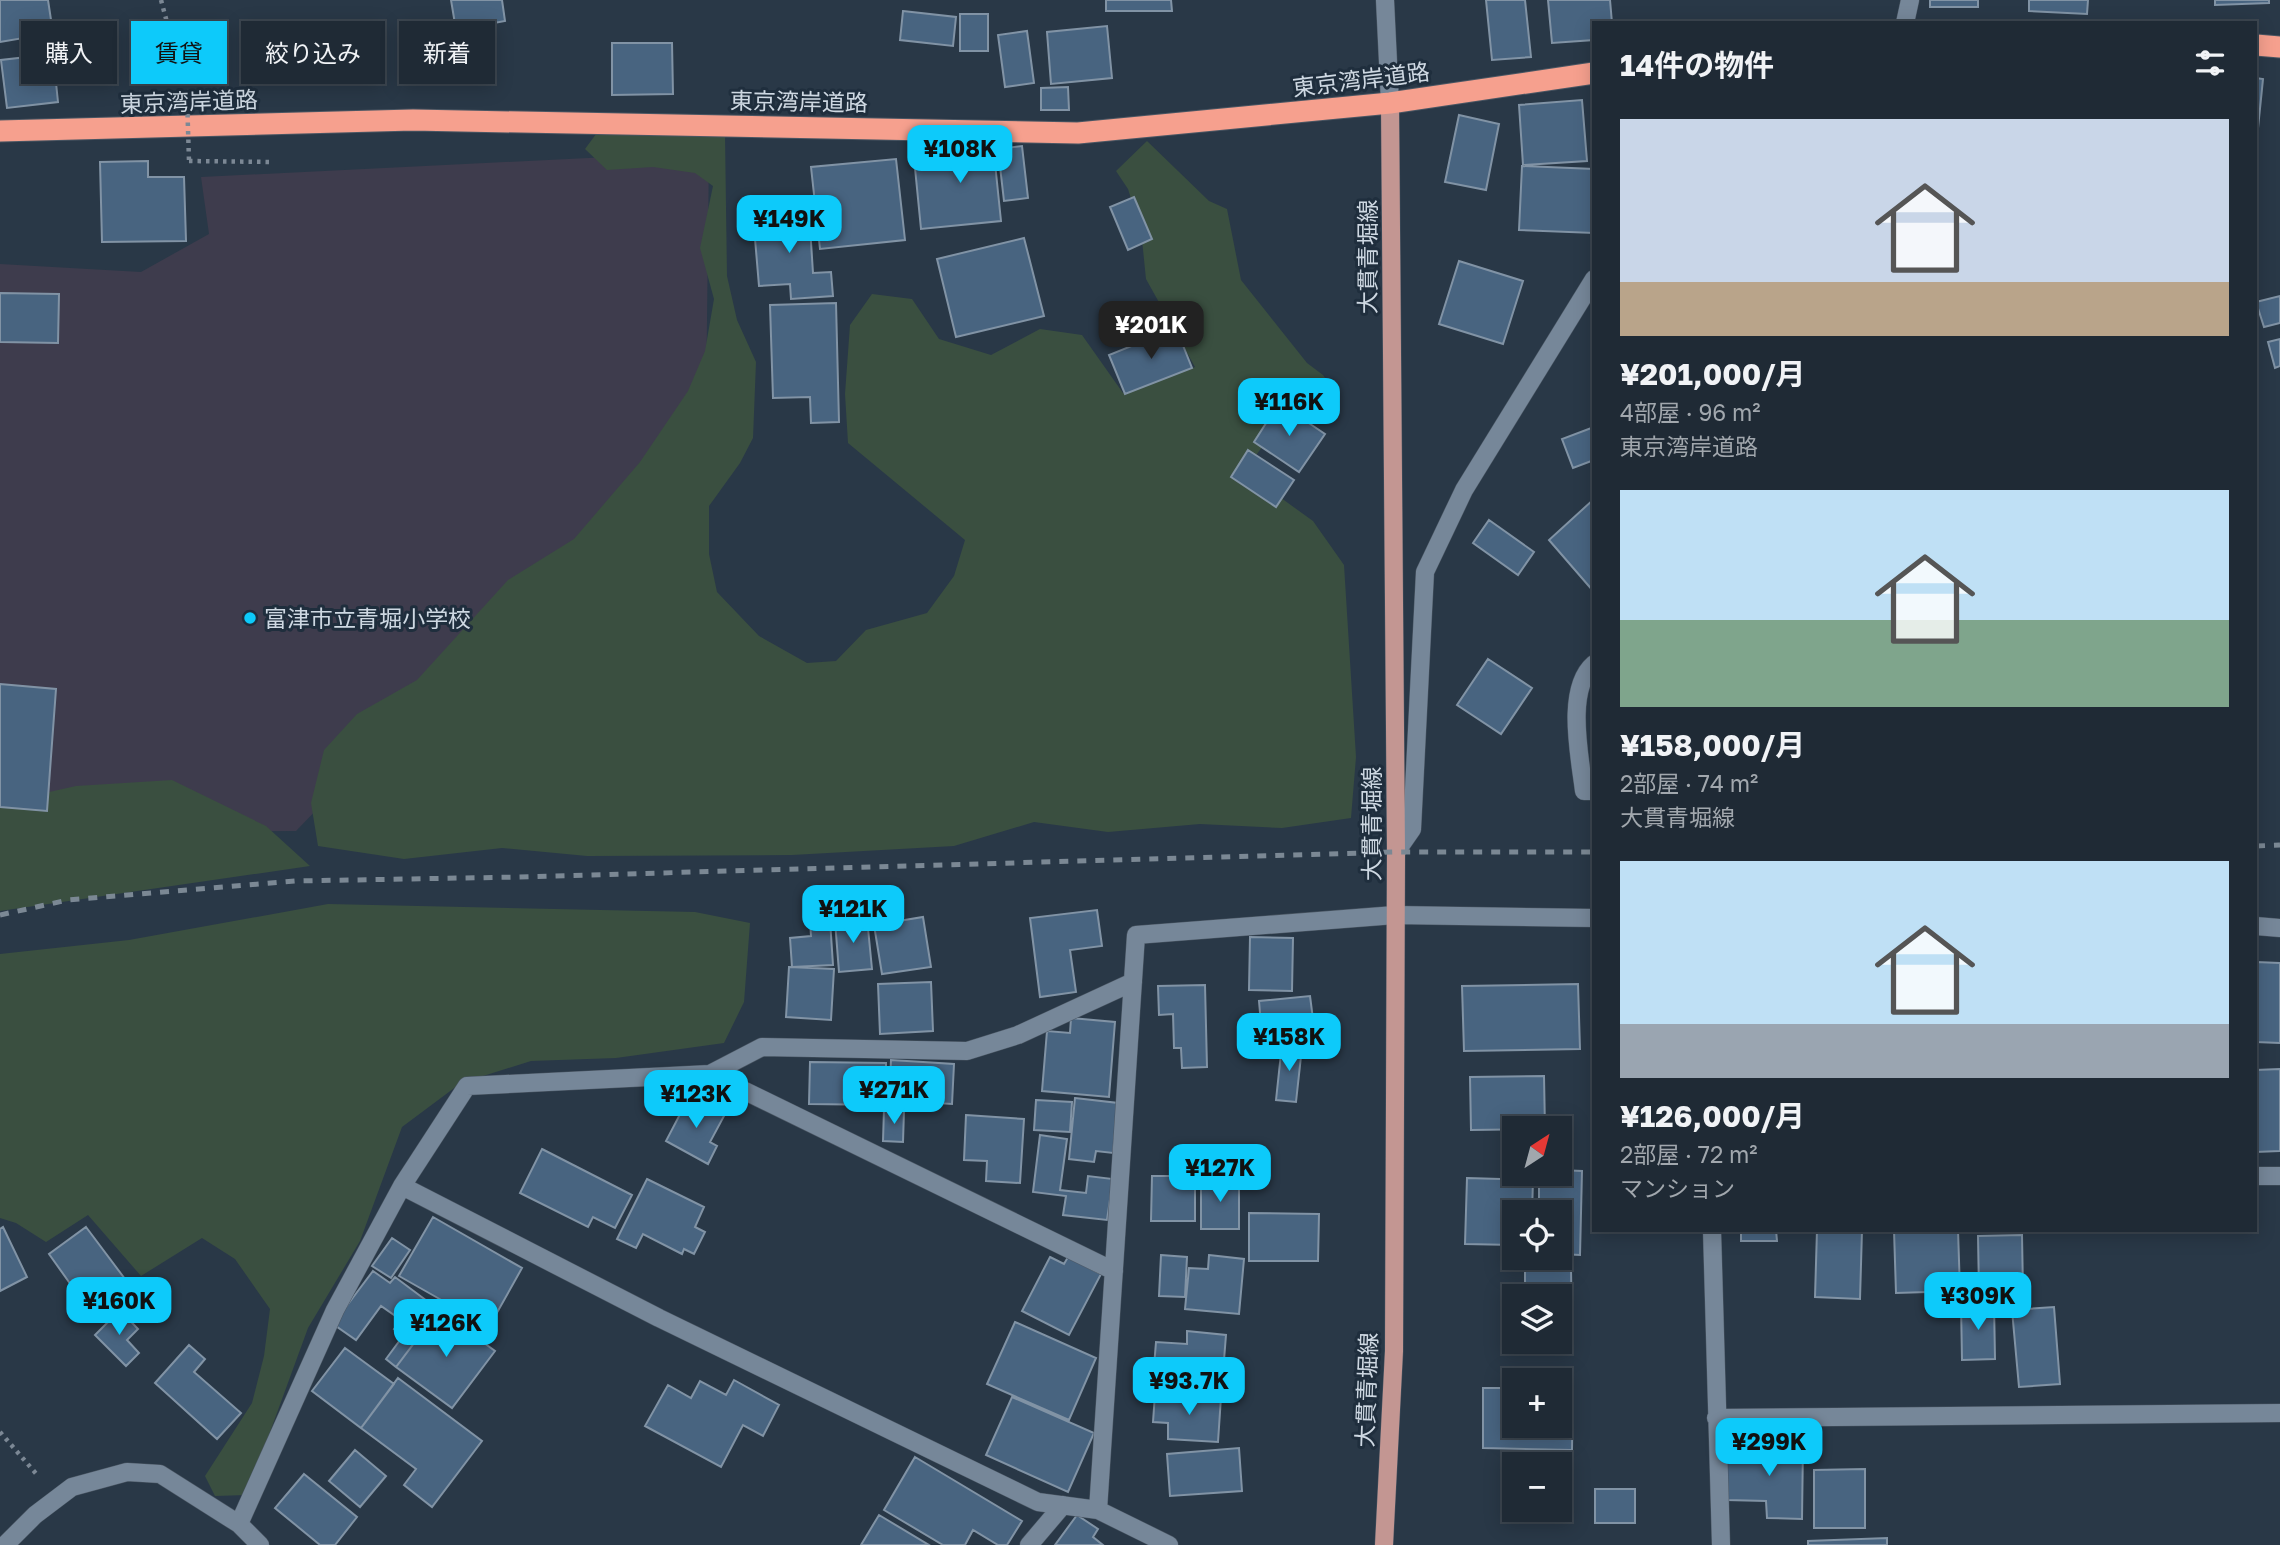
<!DOCTYPE html>
<html lang="ja">
<head>
<meta charset="utf-8">
<style>
  body { margin:0; font-family:"Golos Text","Noto Sans JP",sans-serif; background:#2c3641; color:#f1f3f6; height:100vh; display:flex; flex-direction:column; font-size:26px; white-space:nowrap }
  * { box-sizing:border-box; margin:0 }
  p { font-size:23px; color:#a1a7ad }
  .icon { flex:none; width:38px; height:38px; fill:none; stroke:currentColor; stroke-width:2; stroke-linecap:round; stroke-linejoin:round }
  .map { position:relative; flex:1; overflow:hidden }
  .drawer { position:absolute; left:1592px; top:21px; width:665px; height:1211px; display:flex; flex-direction:column; background:#1f2a35; border-radius:0px; box-shadow:0 4px 18px #0003,0 0 0 2px #3c4650 }
  .drawer>* { flex:none }
  .top-card { position:absolute; left:21px; top:21px; width:665px; height:63px; display:flex; gap:14px }
  .needle { width:46px; rotate:36deg }
  .fabs { position:absolute; left:1502px; top:1116px; display:grid; gap:14px }
  .fabs a { display:grid; place-items:center; width:70px; height:70px; border-radius:0px; background:#1f2a35; box-shadow:0 4px 18px #0003,0 0 0 2px #3c4650; font-size:35px }
  .price { position:absolute; translate:-50% -60px; padding:0 16px; border-radius:14px; background:#0dcafa; color:#111; font-size:23px; line-height:46px; filter:drop-shadow(0 2px 4px #0008) }
  .price::after { content:''; position:absolute; left:50%; top:42px; width:21px; height:16px; margin-left:-10px; background:inherit; clip-path:polygon(0 0,100% 0,50% 100%) }
  .price.selected { background:#222; color:#fff }
  ul { padding:0; list-style:none }
  li { display:grid; align-content:center; gap:14px; height:371px; padding:0 28px }
  li span { display:grid; place-items:center; height:217px; border-radius:0px; color:#555 }
  li>.icon { margin-inline-start:auto }
  span .icon { width:126px; height:126px; fill:#fffc; stroke-width:1 }
  li b { font-size:30px }
  h2 { display:flex; justify-content:space-between; align-items:center; height:84px; padding:0 28px; font-size:30px }
  .pill { padding:0 24px; border-radius:0px; background:#1f2a35; box-shadow:0 4px 18px #0003,0 0 0 2px #3c4650; font-size:24px; line-height:63px }
  .pill.selected { background:#0dcafa; color:#111 }
  .map>svg:first-child { display:block }
</style>
</head>
<body>
<div class="map">
<svg width="2280" height="1545" viewBox="0 0 2280 1545">
  <rect width="100%" height="100%" fill="#293847"/>
  <path fill="#3e3c4d" d="M709,152L706,406L296,831L0,832V264L141,272L209,234L201,177Z"/>
  <path fill="#3a4f40" d="M599,130L725,135L727,276L737,320L756,362L753,438L740,463L709,506V554L717,592L759,636L807,663L836,661L866,630L927,613L954,576L965,540L848,443L845,394L850,325L872,294L912,299L939,339L991,355L1040,329L1082,335L1123,393L1195,367L1146,279L1141,230L1128,189L1116,171L1147,141L1209,201L1227,209L1241,280L1307,363L1323,375L1336,393L1321,409L1274,431L1251,462L1263,485L1313,521L1344,565L1356,757L1351,818L1282,828L1200,824L1108,832L1034,822L954,846L792,855L587,856L502,848L404,859L318,846L311,803L324,750L357,714L417,680L508,580L574,539L640,462L688,391L705,351L714,299L700,248L713,186L695,173L653,167L607,170L585,149Z
    M172,780L266,826L310,866L0,911V803L76,786Z
    M328,904L695,912L750,923L744,1002L724,1043L616,1058L531,1061L461,1083L402,1127L360,1241L308,1328L247,1495L215,1496L205,1476L252,1403L264,1356L270,1309L235,1259L202,1238L141,1276L88,1215L46,1242L16,1223L0,1218V954L129,940Z"/>
  <path fill="#486480" stroke="#8193a5" stroke-width="2" d="M0,0H48L53,33L0,42Z
    M451,0H502L505,21L456,30Z
    M1106,0H1171L1172,11H1106Z
    M1486,0H1525L1531,57L1492,60Z
    M1548,0H1610L1612,23H1594V40L1552,43Z
    M1930,0H1978V7H1930Z
    M2029,0H2088L2087,14L2029,11Z
    M2215,0H2269V3L2215,5Z
    M903,11L956,17L953,46L900,40Z
    M960,14H988V51H960Z
    M1107,26L1112,78L1051,84L1047,32Z
    M1027,31L1034,83L1005,87L998,35Z
    M612,43H672L673,94L612,95Z
    M53,54L58,102L7,108L1,60Z
    M2256,78L2263,79L2257,138H2256Z
    M1068,87L1069,110H1041V88Z
    M1582,100L1587,161L1523,165L1519,105Z
    M1459,115L1499,124L1486,190L1445,182Z
    M992,134L1001,221L921,229L915,168L938,166L936,150L951,148L950,138Z
    M1022,146L1028,198L1004,201L998,149Z
    M896,159L905,240L820,249L811,167Z
    M148,161V177H184L186,241L102,242L100,162Z
    M1522,166L1594,169V233L1519,230Z
    M1134,197L1152,239L1128,250L1110,207Z
    M809,211L813,273L831,272L833,296L791,299L790,284L759,286L753,215Z
    M1024,238L1044,316L956,337L937,259Z
    M1459,261L1523,281L1503,344L1439,324Z
    M0,293L59,294L58,343L0,342Z
    M2280,296V323L2264,327L2256,302Z
    M836,303L839,422L811,423L810,397L773,398L770,305Z
    M1176,328L1192,368L1125,394L1109,355Z
    M2280,339V366L2275,368L2268,342Z
    M1279,403L1325,434L1299,472L1254,442Z
    M1594,427V460L1573,468L1562,439Z
    M1248,450L1294,480L1276,507L1231,477Z
    M1594,499V592L1549,540Z
    M1489,520L1534,552L1518,575L1473,543Z
    M1488,659L1532,688L1501,734L1457,705Z
    M0,684L56,689L47,811L0,807Z
    M1097,910L1102,946L1070,950L1076,992L1040,997L1030,918Z
    M923,917L931,967L882,974L874,925Z
    M867,918L872,969L839,972L835,921Z
    M830,920L833,965L792,967L790,938L811,936L810,921Z
    M1250,937L1293,938L1292,991L1249,990Z
    M2256,962L2280,963V1043L2256,1042Z
    M789,967L834,969L831,1020L786,1017Z
    M931,982L933,1031L880,1034L878,984Z
    M1578,984L1580,1049L1464,1051L1462,986Z
    M1205,985L1207,1067L1182,1068L1181,1048H1174L1173,1014L1159,1015L1158,986Z
    M1310,996L1313,1019L1261,1024L1259,1001Z
    M1071,1018L1115,1022L1109,1097L1042,1091L1047,1031L1070,1033Z
    M1282,1044L1302,1047L1296,1102L1276,1100Z
    M891,1060L954,1064L952,1104L889,1100Z
    M810,1062L886,1063V1105L809,1104Z
    M2280,1069V1151L2256,1152V1070Z
    M1544,1076L1545,1129L1471,1130L1470,1077Z
    M689,1097L724,1116L710,1142L717,1146L708,1164L666,1141Z
    M1075,1098L1118,1103L1113,1153L1096,1151L1094,1162L1069,1159Z
    M1036,1100L1072,1102L1070,1132L1034,1130Z
    M884,1109L904,1110L903,1142L883,1141Z
    M966,1115L1024,1119L1020,1183L986,1181L987,1161L964,1160Z
    M1040,1135L1067,1139L1060,1190L1086,1193L1088,1176L1113,1179L1107,1220L1063,1215L1066,1196L1033,1192Z
    M542,1149L632,1195L615,1228L593,1217L588,1227L520,1193Z
    M1559,1170L1582,1171L1580,1255L1559,1254V1213H1539V1174H1559Z
    M1152,1176H1195V1221H1151Z
    M1201,1178H1239V1229H1201Z
    M1467,1178L1533,1180L1532,1213H1514V1245L1465,1244Z
    M647,1179L704,1207L695,1227L705,1232L694,1254L684,1249L682,1254L643,1234L636,1248L617,1239Z
    M1249,1213L1319,1214L1318,1261H1249Z
    M433,1217L522,1268L489,1327L399,1276Z
    M3,1227L27,1277L0,1291V1229Z
    M86,1227L137,1295L107,1317L90,1293L81,1299L49,1254Z
    M1741,1230H1776L1777,1241H1741Z
    M1817,1230H1862L1860,1299L1815,1297Z
    M1894,1230H1958L1960,1291L1896,1293Z
    M2022,1235L2023,1291L1979,1292L1978,1236Z
    M392,1238L410,1250L391,1278L372,1266Z
    M1161,1255L1187,1257L1185,1297L1159,1296Z
    M1209,1255L1244,1259L1239,1314L1185,1309L1189,1268L1208,1269Z
    M1050,1257L1064,1264L1068,1257L1101,1274L1069,1335L1022,1311Z
    M1525,1267L1571,1268L1572,1335H1559V1297H1525Z
    M373,1271L390,1283L395,1277L439,1310L396,1367L386,1359L403,1336L394,1329L401,1320L381,1306L356,1340L333,1324Z
    M1994,1303L1995,1359L1962,1360L1961,1304Z
    M2054,1307L2060,1384L2019,1387L2012,1310Z
    M120,1310L138,1329L127,1340L139,1353L126,1366L95,1335Z
    M439,1310L495,1351L452,1408L396,1367Z
    M1015,1322L1096,1358L1069,1420L987,1384Z
    M1187,1331L1226,1335L1222,1385L1153,1379L1156,1342L1187,1344Z
    M189,1345L205,1359L194,1372L241,1413L217,1439L155,1383Z
    M345,1348L394,1384L361,1428L312,1391Z
    M398,1378L482,1441L432,1507L404,1485L416,1469L361,1428Z
    M734,1380L779,1405L763,1436L743,1425L721,1467L645,1426L668,1385L691,1398L700,1381L726,1395Z
    M1483,1388H1514V1426H1559V1389H1573L1572,1450L1483,1448Z
    M1155,1394L1221,1397L1218,1442L1168,1439V1423L1153,1422Z
    M1012,1397L1094,1433L1068,1492L986,1455Z
    M1744,1443L1803,1444L1802,1519L1767,1518L1766,1501L1727,1500V1457H1744Z
    M1239,1448L1242,1491L1170,1496L1167,1454Z
    M355,1450L386,1476L360,1507L329,1481Z
    M915,1457L1022,1521L1007,1545H998L973,1530L965,1545H943L884,1510Z
    M1865,1469V1528H1814V1470Z
    M304,1474L357,1517L335,1545H320L275,1508Z
    M1595,1489H1635V1523H1595Z
    M879,1515L929,1545H861Z
    M1077,1515L1098,1529L1093,1537L1103,1545H1055Z
    M1887,1538V1545H1808V1541Z"/>
  <g fill="none" stroke-linecap="round" stroke-linejoin="round">
    <g stroke="#4a5663" stroke-width="19">
      <path id="minor" d="M1385,0L1390,103
        M1905,23L1910,0
        M1594,664C1565,689 1580,757 1584,791H1594
        M1396,852L1412,829L1425,572L1464,490L1594,279
        M2256,926L2280,928
        M710,1074L762,1047L967,1051L1018,1035L1133,982
        M2256,1176H2280
        M402,1186L659,1318L1038,1502L1098,1510L1169,1545
        M1712,1230L1721,1545
        M1716,1418L2280,1413
        M1098,1510L1136,935L1395,915L1594,918
        M239,1524L335,1310L402,1186L467,1086L710,1074L1114,1271
        M5,1545L35,1515L72,1487L127,1472L160,1474L239,1524L260,1545
        M1029,1545L1063,1505"/>
    </g>
    <g stroke="#4a5663" stroke-width="19">
      <path id="major" d="M1384,1545L1394,1351L1396,852L1390,103"/>
    </g>
    <g stroke="#4a5663" stroke-width="23">
      <path id="highway" d="M2256,45L2280,47
        M0,131L413,120L1078,133L1390,103L1594,73"/>
    </g>
    <path stroke="#7c8895" stroke-width="4.5" stroke-dasharray="3.5 5" stroke-linecap="butt" d="M161,0L187,97
      M189,161L271,162
      M0,1432L39,1477"/>
    <use href="#minor" stroke="#768799" stroke-width="18"/>
    <use href="#major" stroke="#c39692" stroke-width="18"/>
    <use href="#highway" stroke="#f6a08e" stroke-width="21"/>
    <path stroke="#7b8894" stroke-width="5" stroke-dasharray="9 9" stroke-linecap="butt" d="M2256,846L2280,845
      M0,915L68,900L295,881L519,877L1396,852H1594"/>
    <path stroke="#7c8895" stroke-width="4.5" stroke-dasharray="3.5 5" stroke-linecap="butt" d="M187,97L189,161"/>
  </g>
  <circle fill="#0dcafa" stroke="#1f2e3d" stroke-width="2.5" cx="250" cy="618" r="7"/>
  <g text-anchor="middle" dominant-baseline="central" stroke-width="6" stroke-linejoin="round" paint-order="stroke">
    <g font-size="23" fill="#ced8e2" stroke="#1f2e3d">
      <text transform="translate(1361 79) rotate(-7)">東京湾岸道路</text>
      <text transform="translate(189 101) rotate(-2)">東京湾岸道路</text>
      <text transform="translate(799 101) rotate(1)">東京湾岸道路</text>
      <text transform="translate(1367 257) rotate(-90)">大貫青堀線</text>
      <text transform="translate(1371 824) rotate(-90)">大貫青堀線</text>
      <text transform="translate(1366 1390) rotate(-88)">大貫青堀線</text>
    </g>
    <g font-size="23" fill="#ced8e2" stroke="#1f2e3d" text-anchor="start">
      <text x="264" y="618">富津市立青堀小学校</text>
    </g>
  </g>
</svg>
<div class="fabs">
<a><svg class="needle" viewBox="-14 -14 28 28"><path d="M0-13l5 13h-10z" fill="#e53935"/><path d="M0 13l5-13h-10z" fill="#a1a7ad"/></svg></a>
<a><svg class="icon" aria-label="locate" viewBox="0 0 24 24"><circle cx="12" cy="12" r="6"/><path d="M12 2v4M12 18v4M2 12h4M18 12h4"/></svg></a>
<a><svg class="icon" aria-label="layers" viewBox="0 0 24 24"><path d="M12 4l9 5-9 5-9-5zM3 14l9 5 9-5"/></svg></a>
<a>+</a>
<a>−</a>
</div>
<b class="price" style="left:960px;top:185px">¥108K</b>
<b class="price" style="left:789px;top:255px">¥149K</b>
<b class="price selected" style="left:1151px;top:361px">¥201K</b>
<b class="price" style="left:1289px;top:438px">¥116K</b>
<b class="price" style="left:853px;top:945px">¥121K</b>
<b class="price" style="left:1289px;top:1073px">¥158K</b>
<b class="price" style="left:894px;top:1126px">¥271K</b>
<b class="price" style="left:696px;top:1130px">¥123K</b>
<b class="price" style="left:1220px;top:1204px">¥127K</b>
<b class="price" style="left:1978px;top:1332px">¥309K</b>
<b class="price" style="left:119px;top:1337px">¥160K</b>
<b class="price" style="left:446px;top:1359px">¥126K</b>
<b class="price" style="left:1189px;top:1417px">¥93.7K</b>
<b class="price" style="left:1769px;top:1478px">¥299K</b>
<div class="top-card">
<a class="pill">購入</a>
<a class="pill selected">賃貸</a>
<a class="pill">絞り込み</a>
<a class="pill">新着</a>
</div>
<section class="drawer">
<h2>14件の物件<svg class="icon" aria-label="filters" viewBox="0 0 24 24"><path d="M4 7h16M4 17h16"/><circle cx="9" cy="7" r="2"/><circle cx="15" cy="17" r="2"/></svg></h2>
<ul>
<li><span style="background:linear-gradient(#c9d6e8 75%,#b9a48a 0)"><svg class="icon" aria-label="home" viewBox="0 0 24 24"><path d="M3 11l9-7 9 7M6 9v11h12V9"/></svg></span><div><b>¥201,000/月</b><p>4部屋 · 96 m²</p><p>東京湾岸道路</p></div></li>
<li><span style="background:linear-gradient(#bfe0f5 60%,#7fa58c 0)"><svg class="icon" aria-label="home" viewBox="0 0 24 24"><path d="M3 11l9-7 9 7M6 9v11h12V9"/></svg></span><div><b>¥158,000/月</b><p>2部屋 · 74 m²</p><p>大貫青堀線</p></div></li>
<li><span style="background:linear-gradient(#bfe0f5 75%,#9aa5b1 0)"><svg class="icon" aria-label="home" viewBox="0 0 24 24"><path d="M3 11l9-7 9 7M6 9v11h12V9"/></svg></span><div><b>¥126,000/月</b><p>2部屋 · 72 m²</p><p>マンション</p></div></li>
</ul>
</section>
</div>
</body>
</html>
